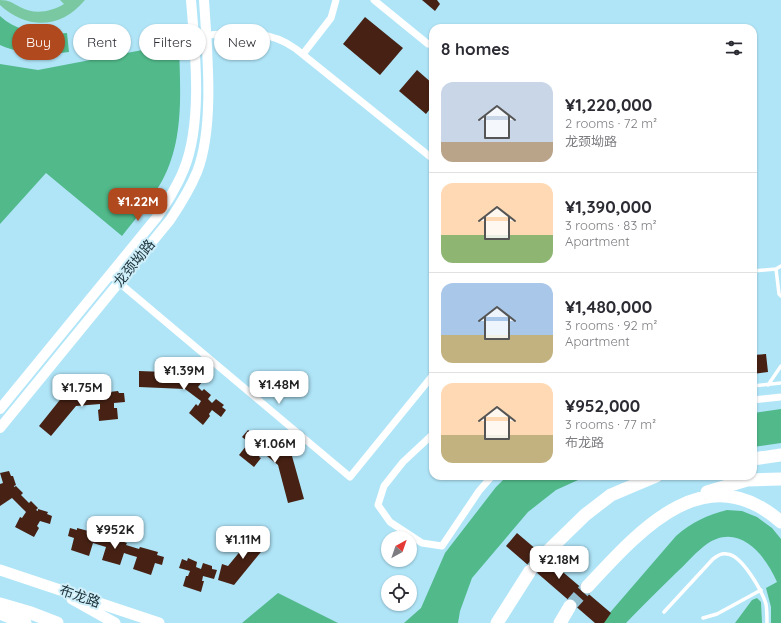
<!DOCTYPE html>
<html lang="en">
<head>
<meta charset="utf-8">
<style>
  body { margin:0; font-family:Quicksand,"Noto Sans SC",sans-serif; background:#f2f2f3; color:#2b2b33; height:100vh; display:flex; flex-direction:column; font-size:15px; white-space:nowrap }
  * { box-sizing:border-box; margin:0 }
  p { font-size:13px; color:#7c7c81 }
  .icon { flex:none; width:22px; height:22px; fill:none; stroke:currentColor; stroke-width:2; stroke-linecap:round; stroke-linejoin:round }
  .map { position:relative; flex:1; overflow:hidden }
  .side { position:absolute; left:429px; top:24px; width:328px; height:456px; display:flex; flex-direction:column; background:#fff; border-radius:12px; box-shadow:0 1px 3px #0004 }
  .side>* { flex:none }
  .banner { position:absolute; left:12px; top:24px; width:357px; height:36px; display:flex; gap:8px }
  .needle { width:26px; rotate:40deg }
  .tools { position:absolute; left:381px; top:531px; display:grid; gap:8px }
  .tools a { display:grid; place-items:center; width:36px; height:36px; border-radius:50%; background:#fff; box-shadow:0 1px 3px #0004; font-size:20px }
  .price { position:absolute; translate:-50% -34px; padding:0 9px; border-radius:8px; background:#fff; color:#222; font-size:13px; line-height:26px; filter:drop-shadow(0 1px 2px #0008) }
  .price::after { content:''; position:absolute; left:50%; top:24px; width:12px; height:9px; margin-left:-6px; background:inherit; clip-path:polygon(0 0,100% 0,50% 100%) }
  .price.selected { background:#b04a1e; color:#fff }
  ul { padding:0; list-style:none }
  li { display:flex; align-items:center; gap:12px; height:100px; padding:0 12px }
  li+li { border-top:1px solid #e1e1e2 }
  li span { display:grid; place-items:center; flex:none; width:112px; height:80px; border-radius:12px; color:#555 }
  li>.icon { margin-inline-start:auto }
  span .icon { width:48px; height:48px; fill:#fffc; stroke-width:1 }
  li b { font-size:17px }
  h2 { display:flex; justify-content:space-between; align-items:center; height:48px; padding:0 12px; font-size:17px }
  .pill { padding:0 14px; border-radius:18px; background:#fff; box-shadow:0 1px 3px #0004; font-size:14px; line-height:36px }
  .pill.selected { background:#b04a1e; color:#fff }
  .map>svg:first-child { display:block }
</style>
</head>
<body>
<div class="map">
<svg width="781" height="623" viewBox="0 0 781 623">
  <rect width="100%" height="100%" fill="#b0e5f8"/>
  <path fill="#7ac8a2" d="M0,0C10,0 12,3 20,7C34,15 51,12 64,4L60,0H85C61,29 27,30 0,5Z"/>
  <path fill="#51b98a" d="M0,16C18,33 44,35 67,33L69,52C45,55 22,55 0,45Z
    M179,43C180,89 185,139 162,181C151,201 136,218 122,236L46,173L0,224V64L38,70Z
    M781,409V443L753,447V413Z
    M531,476H587L556,490L528,512L472,578L460,611L458,623H404L421,608L445,553L496,487L506,477L516,480Z
    M727,510L742,511L757,517L772,528L781,539V623H771V607L766,588L777,582C764,552 736,520 703,547C693,555 685,565 676,573C659,590 642,606 626,623H601L676,536C692,522 707,515 727,510Z
    M278,593L338,623H242Z
    M757,598L761,602L762,623H735L752,600Z"/>
  <path fill="#472214" d="M422,0H437L440,4L435,11Z
    M365,17L403,48L380,75L343,44Z
    M417,70L433,84V105L426,114L399,91Z
    M766,354L768,372L753,374V355Z
    M139,371L191,373L202,382L198,387L202,391L204,389L211,395L208,399L212,403L216,399L224,405L222,407L226,410L221,417L212,410L209,414L210,416L203,425L189,413L196,404L198,406L201,401L185,389L139,387Z
    M87,389L88,396H93V393L103,392V398L109,397V392L118,391L119,393H124L125,402L114,403V408H117L118,419L99,421L98,410L100,409V404L76,406L51,436L39,426L67,391Z
    M248,430L252,433L254,431L262,437L258,442L263,445L266,441L274,447L273,449L277,452L281,447L292,456L304,499L288,503L278,465L262,452L259,457L261,458L254,467L239,455L246,446L248,448L251,444L242,437Z
    M9,471L11,476H13L16,485L14,486V487L16,486L23,493L21,495L29,503L31,501L38,508L36,510L38,511V509L48,512L47,514L52,516L50,524L40,521L37,526L39,528L34,537L15,527L20,517L22,518L26,512L12,498L0,506V484L3,483L0,473Z
    M70,528L77,530V528L96,533L95,536L108,540L109,537L127,543L126,545L139,549L140,547L158,552L157,555L164,557L162,565L155,563L151,575L133,569L137,557L130,555L124,553L120,565L102,560L106,547L93,543L89,556L71,550L74,538L68,536Z
    M256,532L269,542L234,585L218,580L222,564L228,566Z
    M517,533L611,613L604,623H595L506,546Z
    M188,558L197,562L196,567L201,569L203,563L212,566V569L217,570L214,579L203,576L202,581H204L201,592L183,586L186,576H188L190,571L179,568L182,559L187,561Z"/>
  <g fill="none" stroke-linecap="round" stroke-linejoin="round">
    <path stroke="#93c1d2" stroke-width="13" stroke-dasharray="13 6" stroke-linecap="butt" d="M530,571L547,552
      M570,606L587,587"/>
    <path stroke="#fff" stroke-width="3.5" d="M776,269L779,294L781,296
      M753,271L776,269L781,266
      M768,385L781,366
      M753,386L781,383
      M664,612L713,559C717,556 721,553 727,554C742,555 762,591 766,604C767,610 767,617 767,623
      M703,618L717,614L761,590"/>
    <path stroke="#fff" stroke-width="7" d="M374,0L428,44
      M194,36C230,34 265,26 296,49L433,159
      M303,54L331,18L336,0
      M110,275L350,477L433,375
      M753,400L781,397
      M433,434L403,462L384,486L378,505L390,522L422,543L442,546L479,491L492,476"/>
    <path stroke="#fff" stroke-width="10" d="M0,409L157,217C167,202 177,187 184,169C203,122 195,50 191,0
      M0,428L170,220C180,205 190,189 197,172C215,126 207,50 204,0"/>
    <path stroke="#fff" stroke-width="11" d="M0,570L159,623
      M72,599L115,623"/>
    <path stroke="#fff" stroke-width="13" d="M753,459L781,455
      M707,492L747,480L781,479
      M547,552L585,515L611,495L656,476
      M587,587C639,531 705,455 781,522
      M0,604L31,613L57,623
      M0,613L25,623
      M497,623L530,571
      M560,623L570,606"/>
  </g>
  <g text-anchor="middle" dominant-baseline="central" stroke-width="4" stroke-linejoin="round" paint-order="stroke">
    <g font-size="14" fill="#1e333a" stroke="#cfeffa">
      <text transform="translate(134 263) rotate(-51)">龙颈坳路</text>
      <text transform="translate(80 596) rotate(19)">布龙路</text>
    </g>
  </g>
</svg>
<div class="tools">
<a><svg class="needle" viewBox="-14 -14 28 28"><path d="M0-13l5 13h-10z" fill="#e53935"/><path d="M0 13l5-13h-10z" fill="#7c7c81"/></svg></a>
<a><svg class="icon" aria-label="locate" viewBox="0 0 24 24"><circle cx="12" cy="12" r="6"/><path d="M12 2v4M12 18v4M2 12h4M18 12h4"/></svg></a>
</div>
<b class="price selected" style="left:138px;top:222px">¥1.22M</b>
<b class="price" style="left:184px;top:391px">¥1.39M</b>
<b class="price" style="left:279px;top:405px">¥1.48M</b>
<b class="price" style="left:82px;top:408px">¥1.75M</b>
<b class="price" style="left:275px;top:464px">¥1.06M</b>
<b class="price" style="left:115px;top:550px">¥952K</b>
<b class="price" style="left:243px;top:560px">¥1.11M</b>
<b class="price" style="left:559px;top:580px">¥2.18M</b>
<div class="banner">
<a class="pill selected">Buy</a>
<a class="pill">Rent</a>
<a class="pill">Filters</a>
<a class="pill">New</a>
</div>
<section class="side">
<h2>8 homes<svg class="icon" aria-label="filters" viewBox="0 0 24 24"><path d="M4 7h16M4 17h16"/><circle cx="9" cy="7" r="2"/><circle cx="15" cy="17" r="2"/></svg></h2>
<ul>
<li><span style="background:linear-gradient(#c9d6e8 75%,#b9a48a 0)"><svg class="icon" aria-label="home" viewBox="0 0 24 24"><path d="M3 11l9-7 9 7M6 9v11h12V9"/></svg></span><div><b>¥1,220,000</b><p>2 rooms · 72 m²</p><p>龙颈坳路</p></div></li>
<li><span style="background:linear-gradient(#ffd9b3 65%,#8fb573 0)"><svg class="icon" aria-label="home" viewBox="0 0 24 24"><path d="M3 11l9-7 9 7M6 9v11h12V9"/></svg></span><div><b>¥1,390,000</b><p>3 rooms · 83 m²</p><p>Apartment</p></div></li>
<li><span style="background:linear-gradient(#a9c7e8 65%,#c2b280 0)"><svg class="icon" aria-label="home" viewBox="0 0 24 24"><path d="M3 11l9-7 9 7M6 9v11h12V9"/></svg></span><div><b>¥1,480,000</b><p>3 rooms · 92 m²</p><p>Apartment</p></div></li>
<li><span style="background:linear-gradient(#ffd9b3 65%,#c2b280 0)"><svg class="icon" aria-label="home" viewBox="0 0 24 24"><path d="M3 11l9-7 9 7M6 9v11h12V9"/></svg></span><div><b>¥952,000</b><p>3 rooms · 77 m²</p><p>布龙路</p></div></li>
</ul>
</section>
</div>
</body>
</html>
